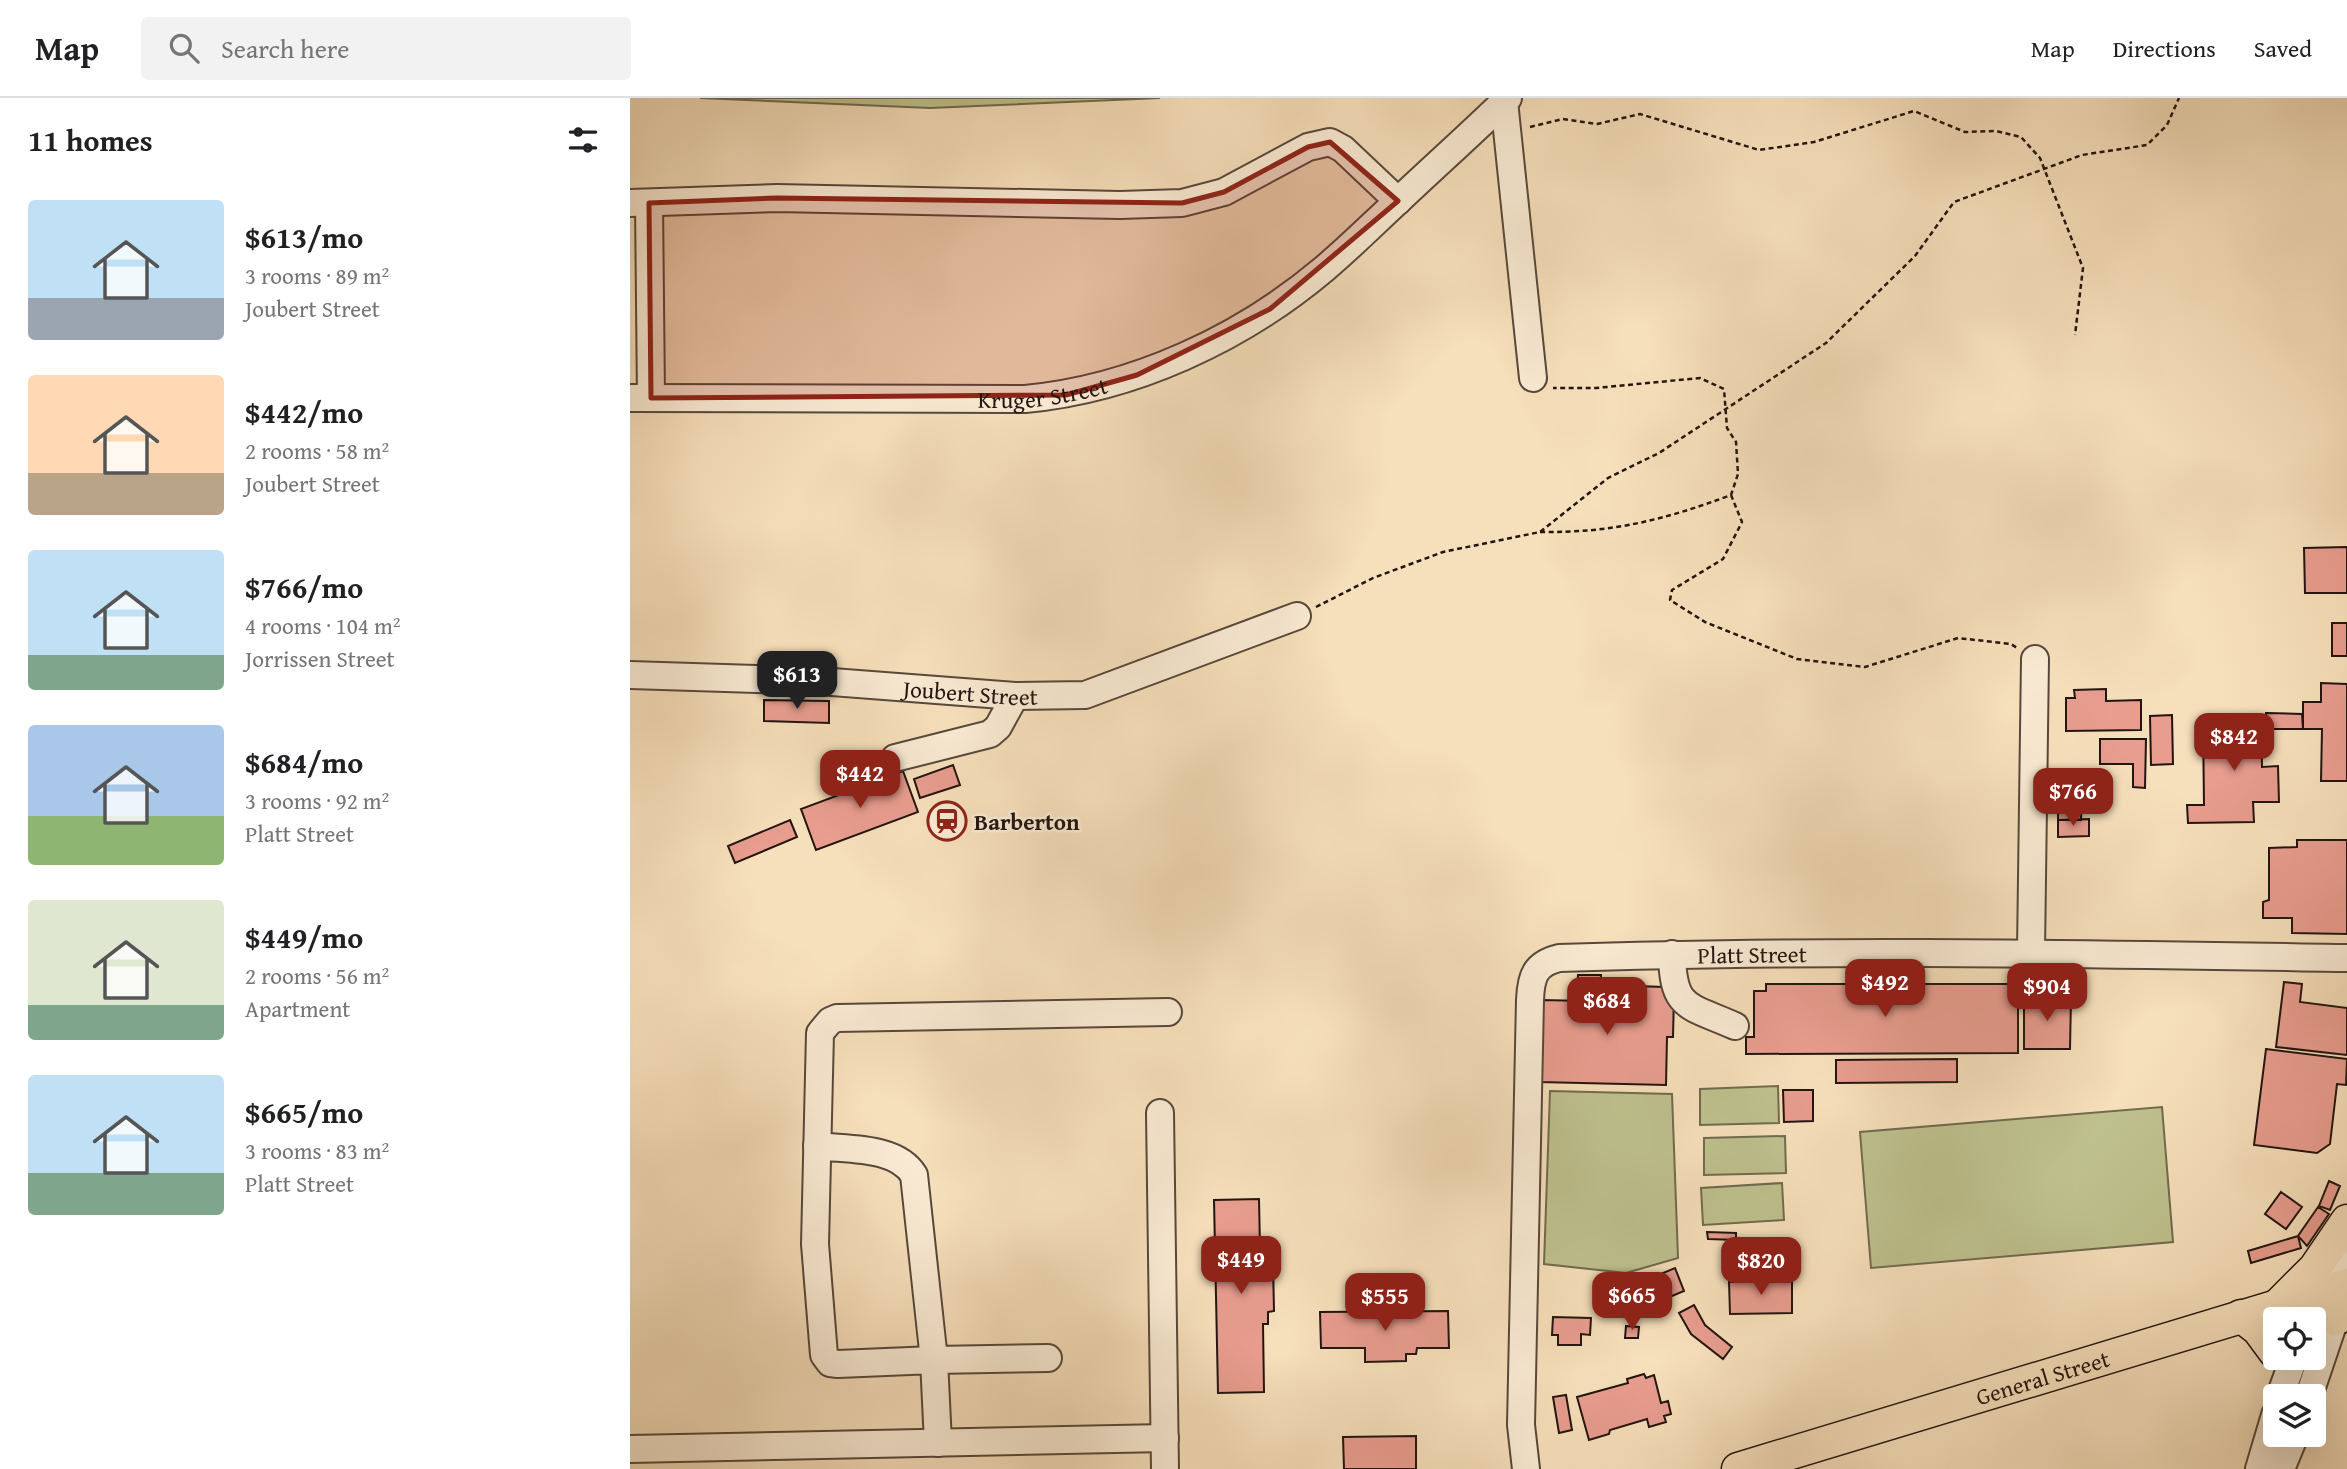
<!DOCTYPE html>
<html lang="en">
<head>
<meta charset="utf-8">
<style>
  body { margin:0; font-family:"Gentium Book Plus",serif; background:#f2f2f2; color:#202124; height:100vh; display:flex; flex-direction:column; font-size:26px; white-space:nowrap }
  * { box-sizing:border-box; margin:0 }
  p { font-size:23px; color:#757577 }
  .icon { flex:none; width:38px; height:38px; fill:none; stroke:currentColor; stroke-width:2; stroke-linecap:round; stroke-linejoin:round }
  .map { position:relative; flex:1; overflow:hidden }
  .drawer { display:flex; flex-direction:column; background:#fff; width:630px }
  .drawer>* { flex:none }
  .tools { position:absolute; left:1633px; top:1209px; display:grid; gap:14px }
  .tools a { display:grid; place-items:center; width:63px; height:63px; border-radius:7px; background:#fff; box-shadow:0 7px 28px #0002; font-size:35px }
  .price { position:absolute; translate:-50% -60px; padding:0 16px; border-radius:14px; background:#8f2418; color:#fff; font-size:23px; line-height:46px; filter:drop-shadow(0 2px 4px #0008) }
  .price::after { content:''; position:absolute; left:50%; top:42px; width:21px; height:16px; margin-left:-10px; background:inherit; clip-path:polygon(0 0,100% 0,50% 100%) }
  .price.active { background:#222; color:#fff }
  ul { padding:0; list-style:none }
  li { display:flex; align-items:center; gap:21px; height:175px; padding:0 28px }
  li span { display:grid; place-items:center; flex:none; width:196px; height:140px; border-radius:7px; color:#555 }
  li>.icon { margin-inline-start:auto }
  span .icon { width:84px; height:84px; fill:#fffc; stroke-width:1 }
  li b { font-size:30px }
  h2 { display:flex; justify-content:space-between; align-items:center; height:84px; padding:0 28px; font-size:30px }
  header { display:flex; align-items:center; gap:42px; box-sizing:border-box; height:98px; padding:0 35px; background:#fff; border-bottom:2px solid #e0e0e0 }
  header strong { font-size:33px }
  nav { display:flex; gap:38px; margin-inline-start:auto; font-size:24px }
  .search { width:490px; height:63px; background:#f2f2f2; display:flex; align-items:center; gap:18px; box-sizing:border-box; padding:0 24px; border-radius:7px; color:#757577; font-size:26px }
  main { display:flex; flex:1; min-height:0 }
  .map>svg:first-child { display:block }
</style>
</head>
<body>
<header>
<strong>Map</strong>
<div class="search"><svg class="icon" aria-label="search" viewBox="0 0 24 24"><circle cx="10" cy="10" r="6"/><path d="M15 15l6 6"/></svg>Search here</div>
<nav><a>Map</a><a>Directions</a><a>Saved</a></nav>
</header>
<main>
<section class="drawer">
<h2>11 homes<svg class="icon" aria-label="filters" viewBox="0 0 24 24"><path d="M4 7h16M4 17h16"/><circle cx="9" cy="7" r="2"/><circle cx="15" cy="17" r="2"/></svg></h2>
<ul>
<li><span style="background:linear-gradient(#bfe0f5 70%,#9aa5b1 0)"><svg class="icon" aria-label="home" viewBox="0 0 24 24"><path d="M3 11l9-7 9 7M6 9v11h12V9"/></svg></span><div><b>$613/mo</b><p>3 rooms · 89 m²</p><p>Joubert Street</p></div></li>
<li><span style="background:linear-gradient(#ffd9b3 70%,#b9a48a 0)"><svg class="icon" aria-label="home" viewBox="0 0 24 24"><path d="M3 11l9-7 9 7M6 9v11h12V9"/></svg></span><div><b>$442/mo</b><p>2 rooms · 58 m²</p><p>Joubert Street</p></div></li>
<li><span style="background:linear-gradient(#bfe0f5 75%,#7fa58c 0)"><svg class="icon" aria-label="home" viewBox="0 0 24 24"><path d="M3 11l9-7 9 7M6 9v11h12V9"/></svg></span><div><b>$766/mo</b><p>4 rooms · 104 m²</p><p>Jorrissen Street</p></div></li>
<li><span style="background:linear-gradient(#a9c7e8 65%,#8fb573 0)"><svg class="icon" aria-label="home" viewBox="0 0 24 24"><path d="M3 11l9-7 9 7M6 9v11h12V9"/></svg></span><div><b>$684/mo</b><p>3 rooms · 92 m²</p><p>Platt Street</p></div></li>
<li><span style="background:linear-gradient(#dfe7d0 75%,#7fa58c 0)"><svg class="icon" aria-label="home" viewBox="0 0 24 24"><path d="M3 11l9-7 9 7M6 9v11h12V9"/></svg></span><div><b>$449/mo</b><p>2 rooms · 56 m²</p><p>Apartment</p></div></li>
<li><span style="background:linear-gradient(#bfe0f5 70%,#7fa58c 0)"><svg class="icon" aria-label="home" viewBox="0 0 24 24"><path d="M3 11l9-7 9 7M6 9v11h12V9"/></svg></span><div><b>$665/mo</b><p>3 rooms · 83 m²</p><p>Platt Street</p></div></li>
</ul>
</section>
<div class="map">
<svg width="1717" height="1371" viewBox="0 0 1717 1371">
  <rect width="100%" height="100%" fill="#f6dfbb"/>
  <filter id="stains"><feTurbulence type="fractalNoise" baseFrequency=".00286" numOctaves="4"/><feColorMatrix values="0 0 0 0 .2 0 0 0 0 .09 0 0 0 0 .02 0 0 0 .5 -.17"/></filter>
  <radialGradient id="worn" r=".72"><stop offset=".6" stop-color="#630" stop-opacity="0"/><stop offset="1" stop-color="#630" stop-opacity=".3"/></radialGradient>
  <path fill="#bec18e" stroke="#706b4f" stroke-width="2" d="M70,0H530L300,10Z
    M1148,988L1149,1025L1070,1027V991Z
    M920,993L1042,996L1048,1160L996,1175L914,1166Z
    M1532,1009L1543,1144L1241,1170L1230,1034Z
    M1155,1038L1156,1075L1074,1077V1040Z
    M1152,1085L1154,1122L1073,1127L1071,1090Z"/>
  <path fill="#e89d8f" stroke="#221510" stroke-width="2" d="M1717,449V495H1675L1674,450Z
    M1702,525H1717V558H1702Z
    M1691,585L1717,586V683H1691L1692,631H1673V604H1691Z
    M1476,591V603L1511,602V632L1436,633V600H1445L1444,592Z
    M134,602L199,603V625L134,623Z
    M1636,615L1672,616L1673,631H1636Z
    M1542,617L1543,666L1521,667L1520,618Z
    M1631,622L1632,669L1648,668L1649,704H1623L1624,724L1558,725L1557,707H1574L1573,623Z
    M1470,641H1516L1515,690L1503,689V666H1470Z
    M323,667L330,687L290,700L284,681Z
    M273,673L288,714L186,752L171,711Z
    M1428,687H1452L1451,722H1428Z
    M1459,721V738L1428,739V722Z
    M160,722L167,739L105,765L98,748Z
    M1667,742H1717V836L1662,835V820H1633V804L1639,802V750L1667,749Z
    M948,877H971L970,896L1006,899V888L1034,889V896L1044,897L1043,939H1037L1036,987L909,984L912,902L956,903V899H947Z
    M1654,884L1672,886L1670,904L1717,910V957L1646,949Z
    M1136,886H1388V955L1116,956V939H1124V893H1136Z
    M1394,900H1441L1440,951H1394Z
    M1636,951L1717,961L1716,987L1707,986L1700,1046L1687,1055L1624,1047Z
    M1327,961V984L1206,985V962Z
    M1153,992H1183V1023L1154,1024Z
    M1699,1083L1710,1088L1700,1112L1689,1108Z
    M1651,1094L1672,1109L1656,1131L1635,1116Z
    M629,1101L630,1150L634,1154V1165H643L644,1213L638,1214V1226H633L634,1294L588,1295L584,1102Z
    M1688,1109L1699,1116L1677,1148L1668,1138Z
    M1077,1134L1106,1135V1142L1078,1141Z
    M1668,1138L1671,1150L1621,1165L1618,1153Z
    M1045,1170L1054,1193L1035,1201L1026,1178Z
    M1162,1183V1215L1100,1216L1099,1184Z
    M1064,1207L1075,1227L1102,1249L1093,1261L1061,1236L1049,1215Z
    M818,1213L819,1250H787L786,1256H776V1263L735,1264V1250H691L690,1214Z
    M923,1219L961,1220L960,1237L951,1236V1247H928V1237H922Z
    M996,1228L1009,1229L1008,1240H995Z
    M1014,1276L1016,1280L1024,1277L1031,1305L1038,1303L1041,1316L1034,1318L1036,1324L1019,1329L1017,1321L980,1332L979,1336L959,1342L947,1299L998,1285L997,1281Z
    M936,1297L942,1332L929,1335L923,1299Z
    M786,1338V1371H714L713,1339Z"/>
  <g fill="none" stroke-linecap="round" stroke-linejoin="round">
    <g stroke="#57483b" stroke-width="30">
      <g id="minor">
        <path d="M874,3L903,280"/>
        <path d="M0,105L147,100L490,107L552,105L594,94L678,49L700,44L713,51L768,103"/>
        <path d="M19,105L21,300"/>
        <path id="s1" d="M0,300L395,301C503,291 611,241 694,171C720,149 744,125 769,102C805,68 842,35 878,0"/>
        <path id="s2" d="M0,577L189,583L385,598L455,597L667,518"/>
        <path d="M265,660L360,636L368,629L385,598"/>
        <path d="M1401,853L1405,561"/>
        <path d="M1042,856C1043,912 1058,907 1105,928"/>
        <path d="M530,1015L535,1371"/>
        <path d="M187,1048C218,1052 266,1048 284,1077L304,1262L418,1260"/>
        <path d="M1683,1222L1717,1140"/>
        <path d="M1650,1298L1664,1260"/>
        <path d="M1679,1298L1705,1221L1716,1204"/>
        <path d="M308,1345L304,1262L208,1266L200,1265L194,1257L185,1146L190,935L200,923L207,920L538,914"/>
        <path d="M0,1351L535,1340"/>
        <path id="s3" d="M896,1371L891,1327L900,902C901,878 905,866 929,860C1192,851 1454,856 1717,860"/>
        <path d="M1629,1371L1645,1317"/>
        <path d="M1651,1371L1665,1337"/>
      </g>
    </g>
    <g stroke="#221510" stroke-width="35">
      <g id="major">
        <path d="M1650,1205L1685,1170L1717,1123"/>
        <path d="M1611,1218L1628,1231L1645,1254"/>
        <path d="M1705,1221L1717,1216"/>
        <path id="s4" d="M1108,1371L1717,1187"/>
      </g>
    </g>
    <path stroke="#221510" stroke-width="2.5" stroke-dasharray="5 3.5" stroke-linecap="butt" d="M900,29L933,21L967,26L1010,16L1129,52L1184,44L1284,13L1335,34L1366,33L1391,39L1410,60L1453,170L1445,237
      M1101,397L1112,424L1093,461L1042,492L1040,502L1075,524L1167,561L1235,569L1328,540L1381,546L1387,550
      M910,434C982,435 1034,422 1101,397L1108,376L1106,344L1097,330L1094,291L1070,280L966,290H923
      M686,509L743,480L813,454L910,434L978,380L1029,355L1196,245L1285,158L1324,104L1452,57L1517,47L1537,27L1549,0"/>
    <use href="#minor" stroke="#f9ead3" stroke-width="26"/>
    <use href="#major" stroke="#f6dfbb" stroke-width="32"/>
  </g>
  <path fill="#8f2418" fill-opacity="0.2" stroke="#8f2418" stroke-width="5" stroke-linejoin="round" d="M700,44L768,103L640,211L507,277L436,297L21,300L19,105L147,100L552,105L594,94L678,49Z"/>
  <defs>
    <g id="station-ring" transform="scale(2.0125)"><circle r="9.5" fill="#f9ead3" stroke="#8f2418" stroke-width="1.5"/><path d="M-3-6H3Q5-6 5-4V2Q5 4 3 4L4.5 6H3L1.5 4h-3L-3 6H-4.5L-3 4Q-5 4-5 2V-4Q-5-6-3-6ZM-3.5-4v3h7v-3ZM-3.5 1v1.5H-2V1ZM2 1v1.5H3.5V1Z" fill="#8f2418"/></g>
  </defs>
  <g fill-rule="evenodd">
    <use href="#station-ring" x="317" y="723"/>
  </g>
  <g text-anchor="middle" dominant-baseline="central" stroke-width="5" stroke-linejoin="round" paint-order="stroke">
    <g font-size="23" fill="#221510" stroke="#f9ead3">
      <text stroke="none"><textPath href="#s1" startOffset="413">Kruger Street</textPath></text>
      <text stroke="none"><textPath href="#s2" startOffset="341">Joubert Street</textPath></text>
      <text stroke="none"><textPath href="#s3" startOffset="719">Platt Street</textPath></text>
      <text stroke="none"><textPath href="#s4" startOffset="318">General Street</textPath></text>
    </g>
    <g font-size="23" font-weight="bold" fill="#221510" stroke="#f9ead3" text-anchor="start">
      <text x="344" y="723">Barberton</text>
    </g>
  </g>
  <rect width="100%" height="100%" filter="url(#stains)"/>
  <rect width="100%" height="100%" fill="url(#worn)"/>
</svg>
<div class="tools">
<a><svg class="icon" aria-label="locate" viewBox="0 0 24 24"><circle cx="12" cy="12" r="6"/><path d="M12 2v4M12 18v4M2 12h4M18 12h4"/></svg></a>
<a><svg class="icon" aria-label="layers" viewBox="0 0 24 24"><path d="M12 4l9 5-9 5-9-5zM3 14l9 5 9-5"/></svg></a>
</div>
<b class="price active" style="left:167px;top:613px">$613</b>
<b class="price" style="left:1604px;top:675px">$842</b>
<b class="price" style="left:230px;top:712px">$442</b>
<b class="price" style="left:1443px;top:730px">$766</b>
<b class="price" style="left:1255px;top:921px">$492</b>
<b class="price" style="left:1417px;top:925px">$904</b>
<b class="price" style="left:977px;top:939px">$684</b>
<b class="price" style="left:611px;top:1198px">$449</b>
<b class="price" style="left:1131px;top:1199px">$820</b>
<b class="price" style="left:1002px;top:1234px">$665</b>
<b class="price" style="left:755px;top:1235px">$555</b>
</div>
</main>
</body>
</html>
